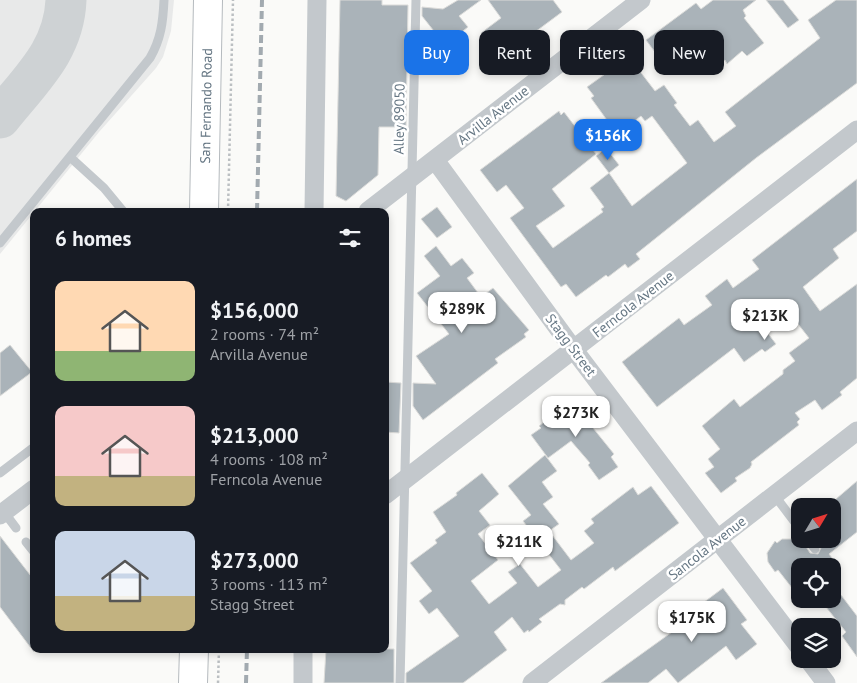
<!DOCTYPE html>
<html lang="en">
<head>
<meta charset="utf-8">
<style>
  body { margin:0; font-family:"PT Sans",sans-serif; background:#242831; color:#f1f3f6; height:100vh; display:flex; flex-direction:column; font-size:19px; white-space:nowrap }
  * { box-sizing:border-box; margin:0 }
  p { font-size:16px; color:#9ea1a6 }
  .icon { flex:none; width:28px; height:28px; fill:none; stroke:currentColor; stroke-width:2; stroke-linecap:round; stroke-linejoin:round }
  .map { position:relative; flex:1; overflow:hidden }
  .drawer { position:absolute; left:30px; top:208px; width:359px; height:445px; display:flex; flex-direction:column; background:#171b24; border-radius:10px; box-shadow:0 2px 8px #0003 }
  .drawer>* { flex:none }
  .hud { position:absolute; left:404px; top:30px; width:378px; height:45px; display:flex; gap:10px }
  .needle { width:32px; rotate:52deg }
  .tools { position:absolute; left:791px; top:498px; display:grid; gap:10px }
  .tools a { display:grid; place-items:center; width:50px; height:50px; border-radius:10px; background:#171b24; box-shadow:0 2px 8px #0003; font-size:25px }
  .price { position:absolute; translate:-50% -42px; padding:0 11px; border-radius:10px; background:#fff; color:#222; font-size:16px; line-height:32px; filter:drop-shadow(0 1px 2px #0008) }
  .price::after { content:''; position:absolute; left:50%; top:30px; width:15px; height:11px; margin-left:-8px; background:inherit; clip-path:polygon(0 0,100% 0,50% 100%) }
  .price.active { background:#1a73e8; color:#fff }
  ul { padding:0; list-style:none }
  li { display:flex; align-items:center; gap:15px; height:125px; padding:0 25px }
  li span { display:grid; place-items:center; flex:none; width:140px; height:100px; border-radius:10px; color:#555 }
  li>.icon { margin-inline-start:auto }
  span .icon { width:60px; height:60px; fill:#fffc; stroke-width:1 }
  li b { font-size:21px }
  h2 { display:flex; justify-content:space-between; align-items:center; height:60px; padding:0 25px; font-size:21px }
  .tag { padding:0 18px; border-radius:10px; background:#171b24; box-shadow:0 2px 8px #0003; font-size:18px; line-height:45px }
  .tag.active { background:#1a73e8; color:#fff }
  .map>svg:first-child { display:block }
</style>
</head>
<body>
<div class="map">
<svg width="857" height="683" viewBox="0 0 857 683">
  <rect width="100%" height="100%" fill="#fafaf8"/>
  <path fill="#e8e9e9" d="M0,0H174L171,31L163,57L156,68L99,132L0,254Z"/>
  <g fill="none" stroke-linecap="round" stroke-linejoin="round">
    <path stroke="#ced2d4" stroke-width="41" d="M0,118C30,80 64,51 66,0"/>
  </g>
  <path fill="#aab3b9" stroke="#dcdcda" d="M340,0H382V5H408L406,127H379L378,175L346,201L336,196Z
    M458,0H481L459,16L468,27L445,45L422,16V7L443,9Z
    M488,0H553L562,12L500,58L481,33L501,18Z
    M713,0H756L743,10L746,16L744,18L764,43L747,56L742,51L727,64L725,60L713,70L706,61L694,70L677,48L661,60L646,40L696,3L701,9Z
    M766,0H783L799,20L788,28Z
    M836,0H857V83L756,158L636,254L640,259L628,268L625,264L608,277L606,275L576,297L566,284L561,287L510,218L524,208L506,185L497,192L480,170L559,111L561,115L564,112L596,154L552,189L565,206L536,226L553,248L603,212L601,209L604,207L590,188L609,173L632,206L687,163L652,116L645,121L641,116L617,134L591,98L594,96L587,87L629,57L655,91L664,85L677,103L674,105L690,126L698,120L714,142L736,126L725,112L820,38L808,20Z
    M439,38L452,57L450,59L451,61L440,69L425,47Z
    M606,148L619,165L609,173L596,156Z
    M857,179V231L833,249L839,258L803,287L820,311L857,284V378L840,392L842,395L822,410L815,400L795,413L800,419L797,422L799,425L751,462L752,464L750,468L735,478L737,481L721,493L705,473L714,467L708,459L720,449L702,426L734,399L740,407L783,374V370L795,361L789,353L809,338L780,301L756,318L776,344L765,352L762,349L744,362L734,348L657,407L622,362L679,318L684,325L712,305L705,296L727,279L733,288L759,269L752,260Z
    M437,207L452,227L437,238L421,219Z
    M436,246L451,266L462,258L474,273L467,278L481,297L493,288L529,330L524,334L526,337L495,359L498,363L423,420L413,406V383L436,384L416,356L449,334L417,293L440,276L424,256Z
    M10,345L32,372L0,396V353Z
    M385,382L401,383L399,433L385,432Z
    M580,400L593,416L591,418L596,423L593,428L614,454L611,457L618,467L599,480L588,465L590,463L571,441L548,458L531,435L541,428L539,426L557,412Z
    M545,455L557,471L542,482L553,497L543,504L559,524L549,531L571,560L594,543L584,531L594,523L591,519L633,487L638,495L651,486L679,523L615,571L613,567L584,589L582,587L565,600V605L560,604L539,619L542,622L529,632L528,630L524,633L512,617L494,632L507,650L463,683H406V673L459,636L437,608L429,614L419,601L432,591L410,563L437,543L435,540L446,532L433,512L457,495L456,493L482,473L499,494L479,511L490,525L478,534L498,560L471,581L489,604L517,583L508,572L520,564L538,587L561,570L523,521L531,515L508,486Z
    M857,481V532L829,554L838,566H800V598L778,570L775,572L768,562L767,553L775,541L777,543L782,539H801L810,553L818,554L821,548L815,539H832V506L829,505Z
    M0,536L34,580V652L0,607Z
    M723,588L747,620L741,624L757,644L736,660L726,646L678,683L666,669L648,683H601L679,627L678,625L704,605L703,603Z
    M841,595L857,616V657L842,636L846,632L826,607Z
    M326,649H394V683H324Z"/>
  <g fill="none" stroke-linecap="round" stroke-linejoin="round">
    <g stroke="#b5babe" stroke-width="30">
      <path id="primary" d="M204,211L208,0
        M193,683L194,649"/>
    </g>
    <path stroke="#bbbfc2" stroke-width="2.5" stroke-dasharray="2.5 2.5" stroke-linecap="butt" d="M228,211L233,0
      M218,683L219,649"/>
    <path stroke="#c3c8cc" stroke-width="9" d="M70,157L104,188L123,211
      M0,243L150,58C161,39 163,22 164,0
      M0,473L34,447
      M775,496L800,529
      M4,512L16,528
      M807,539L815,549
      M26,542L34,552
      M400,683L416,0"/>
    <path stroke="#c3c8cc" stroke-width="19" d="M435,160L574,350L800,648
      M314,211L317,0
      M368,211L641,0
      M385,495L857,130
      M0,515L34,489
      M808,659L826,683
      M303,683V649
      M532,683L857,431"/>
    <use href="#primary" stroke="#fff" stroke-width="28"/>
    <path stroke="#a2aab0" stroke-width="4" stroke-dasharray="8 4" stroke-linecap="butt" d="M257,211L262,0
      M246,683L247,649"/>
  </g>
  <g text-anchor="middle" dominant-baseline="central" stroke-width="5" stroke-linejoin="round" paint-order="stroke">
    <g font-size="14" fill="#657683" stroke="#fff">
      <text transform="translate(206 106) rotate(-89)">San Fernando Road</text>
      <text transform="translate(493 115) rotate(-38)">Arvilla Avenue</text>
      <text transform="translate(399 119) rotate(-89)">Alley 89050</text>
      <text transform="translate(633 304) rotate(-38)">Ferncola Avenue</text>
      <text transform="translate(571 345) rotate(53)">Stagg Street</text>
      <text transform="translate(707 548) rotate(-38)">Sancola Avenue</text>
    </g>
  </g>
</svg>
<div class="tools">
<a><svg class="needle" viewBox="-14 -14 28 28"><path d="M0-13l5 13h-10z" fill="#e53935"/><path d="M0 13l5-13h-10z" fill="#9ea1a6"/></svg></a>
<a><svg class="icon" aria-label="locate" viewBox="0 0 24 24"><circle cx="12" cy="12" r="6"/><path d="M12 2v4M12 18v4M2 12h4M18 12h4"/></svg></a>
<a><svg class="icon" aria-label="layers" viewBox="0 0 24 24"><path d="M12 4l9 5-9 5-9-5zM3 14l9 5 9-5"/></svg></a>
</div>
<b class="price active" style="left:608px;top:161px">$156K</b>
<b class="price" style="left:462px;top:334px">$289K</b>
<b class="price" style="left:765px;top:341px">$213K</b>
<b class="price" style="left:576px;top:438px">$273K</b>
<b class="price" style="left:519px;top:567px">$211K</b>
<b class="price" style="left:692px;top:643px">$175K</b>
<div class="hud">
<a class="tag active">Buy</a>
<a class="tag">Rent</a>
<a class="tag">Filters</a>
<a class="tag">New</a>
</div>
<section class="drawer">
<h2>6 homes<svg class="icon" aria-label="filters" viewBox="0 0 24 24"><path d="M4 7h16M4 17h16"/><circle cx="9" cy="7" r="2"/><circle cx="15" cy="17" r="2"/></svg></h2>
<ul>
<li><span style="background:linear-gradient(#ffd9b3 70%,#8fb573 0)"><svg class="icon" aria-label="home" viewBox="0 0 24 24"><path d="M3 11l9-7 9 7M6 9v11h12V9"/></svg></span><div><b>$156,000</b><p>2 rooms · 74 m²</p><p>Arvilla Avenue</p></div></li>
<li><span style="background:linear-gradient(#f6c9c9 70%,#c2b280 0)"><svg class="icon" aria-label="home" viewBox="0 0 24 24"><path d="M3 11l9-7 9 7M6 9v11h12V9"/></svg></span><div><b>$213,000</b><p>4 rooms · 108 m²</p><p>Ferncola Avenue</p></div></li>
<li><span style="background:linear-gradient(#c9d6e8 65%,#c2b280 0)"><svg class="icon" aria-label="home" viewBox="0 0 24 24"><path d="M3 11l9-7 9 7M6 9v11h12V9"/></svg></span><div><b>$273,000</b><p>3 rooms · 113 m²</p><p>Stagg Street</p></div></li>
</ul>
</section>
</div>
</body>
</html>
